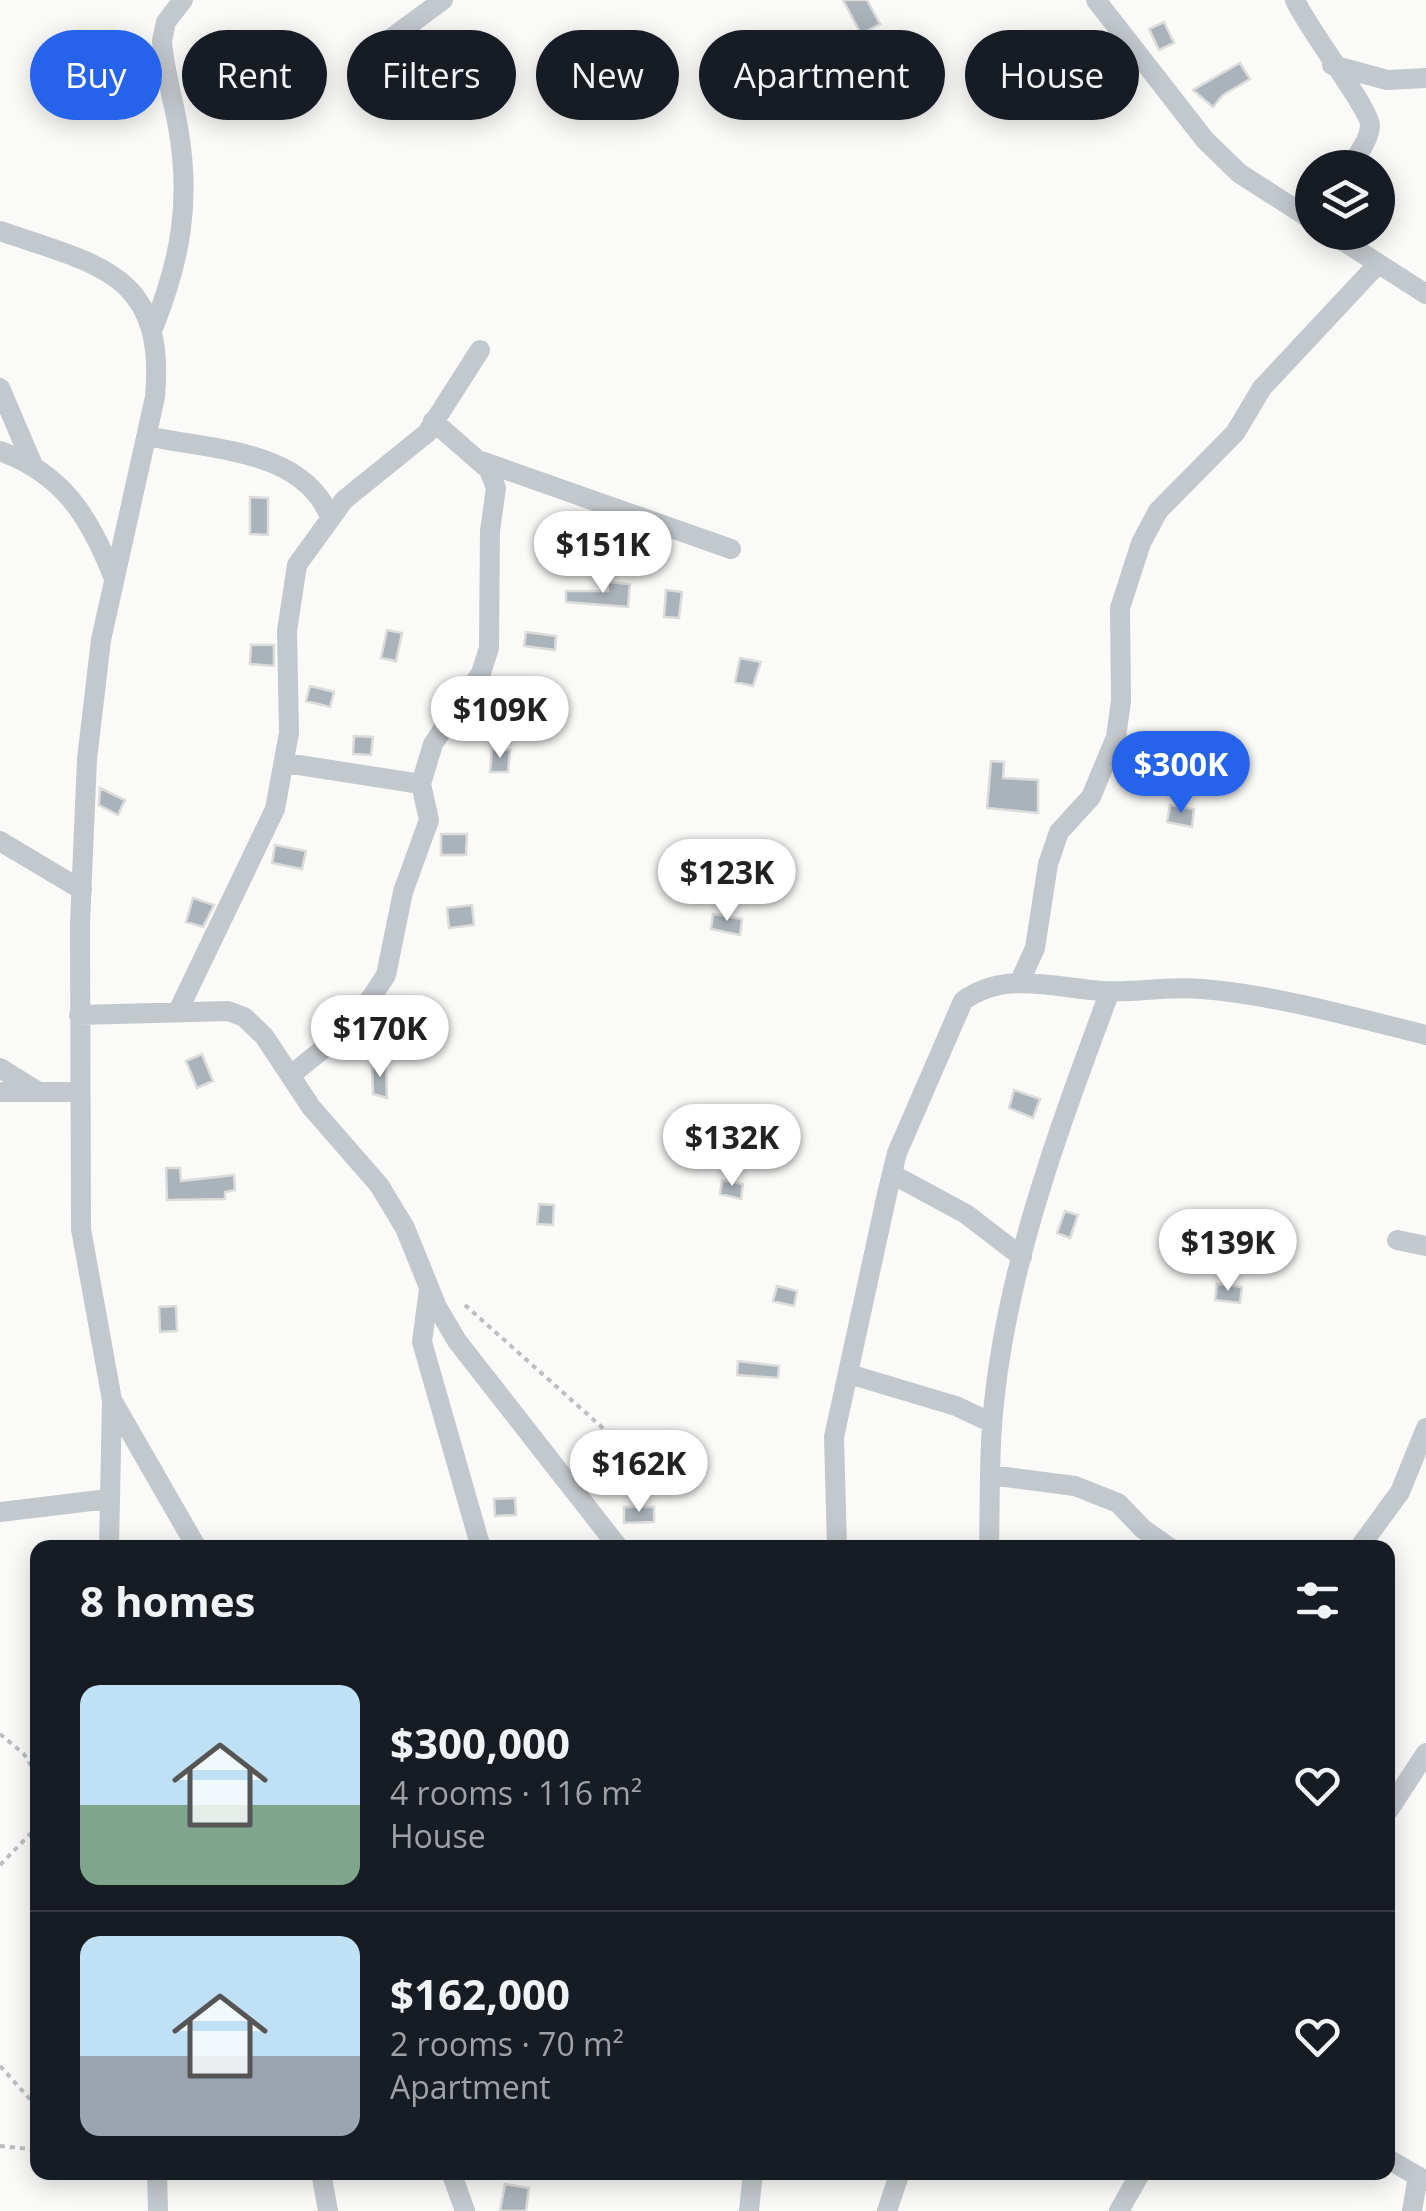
<!DOCTYPE html>
<html lang="en">
<head>
<meta charset="utf-8">
<style>
  body { margin:0; font-family:"Open Sans",sans-serif; background:#20242c; color:#f1f3f6; height:100vh; display:flex; flex-direction:column; font-size:38px; white-space:nowrap }
  * { box-sizing:border-box; margin:0 }
  p { font-size:32px; color:#9ea1a6 }
  .icon { flex:none; width:55px; height:55px; fill:none; stroke:currentColor; stroke-width:2; stroke-linecap:round; stroke-linejoin:round }
  .map { position:relative; flex:1; overflow:hidden }
  .sheet { position:absolute; left:30px; top:1540px; width:1365px; height:640px; display:flex; flex-direction:column; background:#171b24; border-radius:20px; box-shadow:0 5px 25px #0003 }
  .sheet>* { flex:none }
  .top-card { position:absolute; left:30px; top:30px; width:1368px; height:90px; display:flex; gap:20px }
  .controls { position:absolute; left:1295px; top:150px; display:grid; gap:20px }
  .controls a { display:grid; place-items:center; width:100px; height:100px; border-radius:50%; background:#171b24; box-shadow:0 5px 25px #0003; font-size:50px }
  .price { position:absolute; translate:-50% -85px; padding:0 22px; border-radius:35px; background:#fff; color:#222; font-size:32px; line-height:65px; filter:drop-shadow(0 2px 5px #0008) }
  .price::after { content:''; position:absolute; left:50%; top:60px; width:30px; height:22px; margin-left:-15px; background:inherit; clip-path:polygon(0 0,100% 0,50% 100%) }
  .price.on { background:#2563eb; color:#fff }
  ul { padding:0; list-style:none }
  li { display:flex; align-items:center; gap:30px; height:250px; padding:0 50px }
  li+li { border-top:2px solid #363941 }
  li span { display:grid; place-items:center; flex:none; width:280px; height:200px; border-radius:20px; color:#555 }
  li>.icon { margin-inline-start:auto }
  span .icon { width:120px; height:120px; fill:#fffc; stroke-width:1 }
  li b { font-size:42px }
  h2 { display:flex; justify-content:space-between; align-items:center; height:120px; padding:0 50px; font-size:42px }
  .chip { padding:0 35px; border-radius:45px; background:#171b24; box-shadow:0 5px 25px #0003; font-size:35px; line-height:90px }
  .chip.on { background:#2563eb; color:#fff }
  .map>svg:first-child { display:block }
</style>
</head>
<body>
<div class="map">
<svg width="1426" height="2211" viewBox="0 0 1426 2211">
  <rect width="100%" height="100%" fill="#fafaf8"/>
  <path fill="#aab3b9" stroke="#dcdcda" stroke-width="2.5" d="M843,0H867L880,24L861,34Z
    M1164,22L1174,43L1159,50L1149,29Z
    M1240,63L1250,79L1223,95L1213,107L1193,90Z
    M1026,82L1037,106L1023,112L1012,88Z
    M250,497L268,498V535L250,534Z
    M608,582L630,584L628,607L566,602V591H608Z
    M666,590L682,592L679,618L664,617Z
    M387,630L402,633L396,661L381,658Z
    M526,632L556,636L555,650L524,646Z
    M251,645H274V666L250,664Z
    M740,658L761,662L753,686L735,682Z
    M310,686L334,692L330,707L306,701Z
    M354,736L373,737L371,755L353,754Z
    M492,749L510,750L508,772H490Z
    M991,761L1004,762L1003,778L1038,780V813L987,808Z
    M100,788L125,800L118,815L99,805Z
    M1170,805L1194,809L1192,827L1167,822Z
    M441,834H467L466,855H441Z
    M275,845L306,851L302,869L272,863Z
    M193,898L214,905L203,927L186,922Z
    M472,905L474,925L449,928L447,908Z
    M713,914L742,919L740,935L711,929Z
    M202,1054L213,1081L197,1088L186,1061Z
    M372,1065H386L387,1098L373,1094Z
    M1014,1090L1040,1099L1033,1118L1009,1108Z
    M166,1168H180L181,1181L234,1175L235,1190L225,1192V1199L167,1200Z
    M722,1180L743,1184L741,1199L720,1194Z
    M539,1204L554,1205L553,1225L537,1224Z
    M1065,1211L1078,1215L1070,1238L1057,1233Z
    M1217,1284L1242,1287L1240,1303L1215,1300Z
    M777,1286L797,1291L794,1306L773,1301Z
    M176,1306L177,1331L160,1332L159,1307Z
    M738,1361L779,1366L778,1378L737,1375Z
    M515,1498L516,1515L495,1516L494,1499Z
    M624,1507H654V1522L624,1523Z
    M505,2184L529,2188L526,2211H500Z"/>
  <g fill="none" stroke-linecap="round" stroke-linejoin="round">
    <path stroke="#bbbfc2" stroke-width="4" stroke-dasharray="5 5" stroke-linecap="butt" d="M465,1305L604,1429L689,1488
      M0,1734L24,1754L38,1777
      M0,1865L38,1826
      M0,2066L38,2108
      M0,2146L38,2150"/>
    <path stroke="#c3c8cc" stroke-width="20" d="M1096,0L1205,140L1239,173L1312,220
      M1295,0C1307,28 1371,110 1370,126C1369,141 1357,155 1349,168
      M390,39L443,0
      M1332,65L1387,80L1426,78
      M0,231C99,265 166,273 155,397L101,640L87,759L80,923L81,1229L112,1400L197,1548
      M1329,232L1426,294
      M154,326C181,258 191,200 178,127C173,98 164,70 162,41L166,22L183,0
      M0,388L32,463
      M147,436C211,450 303,449 330,517
      M0,451C63,474 89,516 113,576
      M481,461L731,549
      M286,763L421,784
      M0,841L82,890
      M1020,981L1035,948L1048,864L1059,832L1091,797L1116,737L1121,701L1120,608L1141,543L1158,511L1235,433L1262,388L1377,265
      M179,1009L275,809L289,733L287,631L297,565L344,500L427,433L480,350
      M79,1015L228,1011L244,1017L264,1036L311,1107L379,1185L405,1228L437,1307L457,1341L619,1548
      M0,1068L37,1091
      M291,1075L354,1024L386,975L403,892L429,820L421,784L433,744L481,673L489,648L490,531L496,488L489,470L433,421
      M0,1092H78
      M892,1174L966,1214L1022,1257
      M1397,1240L1426,1246
      M429,1289L422,1342L481,1548
      M849,1374L956,1406L992,1423
      M990,1475L1075,1486L1118,1503L1143,1529L1170,1548
      M0,1512L108,1499
      M109,1548L112,1400
      M837,1548L834,1437L887,1194L897,1153L963,1001C1005,970 1055,988 1103,991C1136,993 1169,986 1202,989C1276,995 1353,1017 1426,1035
      M989,1548C990,1507 989,1466 992,1425C1003,1276 1058,1131 1110,991
      M1359,1548L1400,1492L1426,1428
      M1388,1811L1426,1753
      M1388,2159L1426,2181
      M157,2172L158,2211
      M321,2172L328,2211
      M451,2172L465,2211
      M749,2211L753,2172
      M887,2211L900,2172
      M1119,2211L1141,2172
      M1412,2211L1418,2176"/>
  </g>
</svg>
<div class="controls">
<a><svg class="icon" aria-label="layers" viewBox="0 0 24 24"><path d="M12 4l9 5-9 5-9-5zM3 14l9 5 9-5"/></svg></a>
</div>
<b class="price" style="left:603px;top:596px">$151K</b>
<b class="price" style="left:500px;top:761px">$109K</b>
<b class="price on" style="left:1181px;top:816px">$300K</b>
<b class="price" style="left:727px;top:924px">$123K</b>
<b class="price" style="left:380px;top:1080px">$170K</b>
<b class="price" style="left:732px;top:1189px">$132K</b>
<b class="price" style="left:1228px;top:1294px">$139K</b>
<b class="price" style="left:639px;top:1515px">$162K</b>
<div class="top-card">
<a class="chip on">Buy</a>
<a class="chip">Rent</a>
<a class="chip">Filters</a>
<a class="chip">New</a>
<a class="chip">Apartment</a>
<a class="chip">House</a>
</div>
<section class="sheet">
<h2>8 homes<svg class="icon" aria-label="filters" viewBox="0 0 24 24"><path d="M4 7h16M4 17h16"/><circle cx="9" cy="7" r="2"/><circle cx="15" cy="17" r="2"/></svg></h2>
<ul>
<li><span style="background:linear-gradient(#bfe0f5 60%,#7fa58c 0)"><svg class="icon" aria-label="home" viewBox="0 0 24 24"><path d="M3 11l9-7 9 7M6 9v11h12V9"/></svg></span><div><b>$300,000</b><p>4 rooms · 116 m²</p><p>House</p></div><svg class="icon" aria-label="heart" viewBox="0 0 24 24"><path d="M12 20l-8-8c-3-5 5-10 8-4 3-6 11-1 8 4z"/></svg></li>
<li><span style="background:linear-gradient(#bfe0f5 60%,#9aa5b1 0)"><svg class="icon" aria-label="home" viewBox="0 0 24 24"><path d="M3 11l9-7 9 7M6 9v11h12V9"/></svg></span><div><b>$162,000</b><p>2 rooms · 70 m²</p><p>Apartment</p></div><svg class="icon" aria-label="heart" viewBox="0 0 24 24"><path d="M12 20l-8-8c-3-5 5-10 8-4 3-6 11-1 8 4z"/></svg></li>
</ul>
</section>
</div>
</body>
</html>
